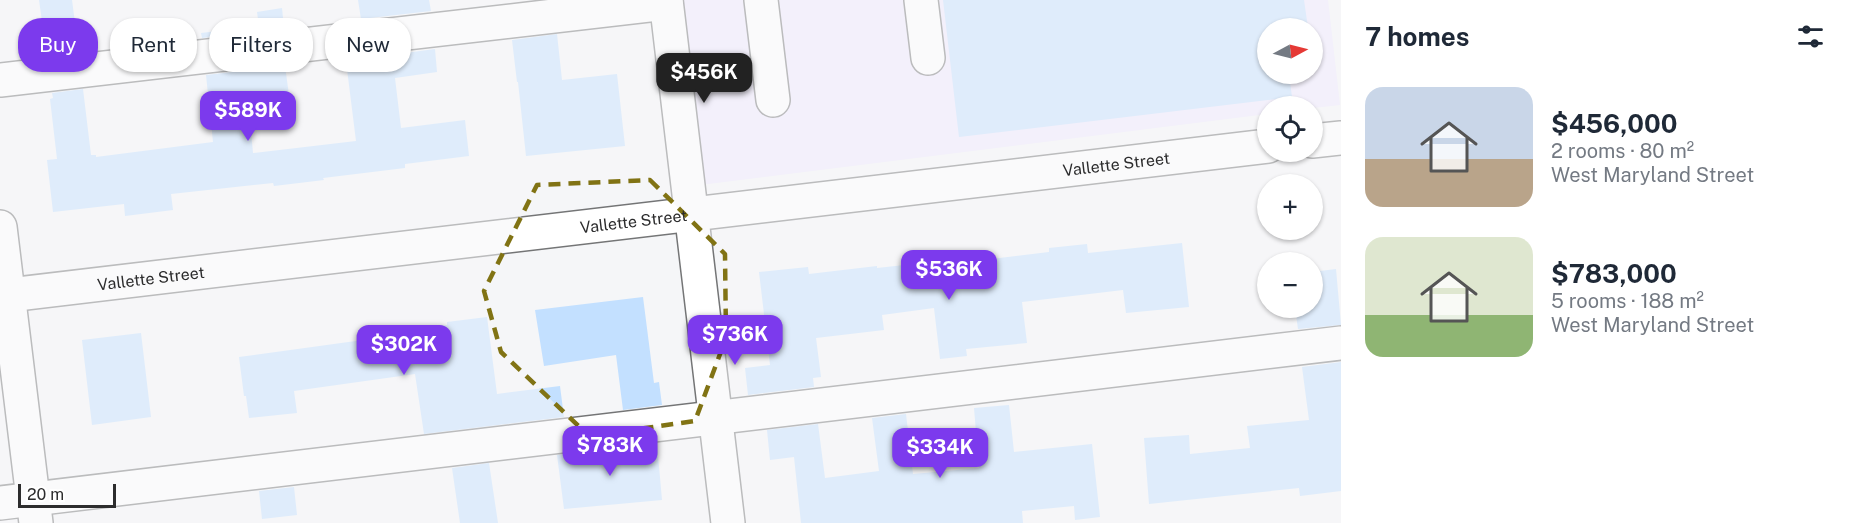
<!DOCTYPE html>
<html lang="en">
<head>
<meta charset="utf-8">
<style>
  body { margin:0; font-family:"Public Sans",sans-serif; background:#f2f2f3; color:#1f2937; height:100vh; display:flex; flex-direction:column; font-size:22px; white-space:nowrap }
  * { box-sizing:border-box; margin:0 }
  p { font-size:20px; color:#747a83 }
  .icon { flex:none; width:33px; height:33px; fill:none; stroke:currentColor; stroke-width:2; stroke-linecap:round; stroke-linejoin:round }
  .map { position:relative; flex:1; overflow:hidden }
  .drawer { display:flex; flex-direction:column; background:#fff; width:510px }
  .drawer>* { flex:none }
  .banner { position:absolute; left:18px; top:18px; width:570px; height:54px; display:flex; gap:12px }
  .needle { width:39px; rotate:83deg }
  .fabs { position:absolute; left:1257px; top:18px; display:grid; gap:12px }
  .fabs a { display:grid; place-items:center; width:66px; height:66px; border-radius:50%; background:#fff; box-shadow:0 2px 4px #0004; font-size:30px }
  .scale { position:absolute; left:18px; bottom:15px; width:98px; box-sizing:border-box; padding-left:6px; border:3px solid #2c2c2d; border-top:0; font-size:16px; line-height:21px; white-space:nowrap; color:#2c2c2d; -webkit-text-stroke:4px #fff; paint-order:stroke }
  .price { position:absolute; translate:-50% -51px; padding:0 14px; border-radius:12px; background:#7c3aed; color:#fff; font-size:20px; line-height:39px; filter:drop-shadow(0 2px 3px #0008) }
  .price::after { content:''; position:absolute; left:50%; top:36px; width:18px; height:14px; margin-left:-9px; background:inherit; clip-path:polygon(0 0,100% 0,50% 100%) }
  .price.selected { background:#222; color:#fff }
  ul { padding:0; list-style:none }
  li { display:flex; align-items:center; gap:18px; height:150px; padding:0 24px }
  li span { display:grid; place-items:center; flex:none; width:168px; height:120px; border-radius:18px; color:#555 }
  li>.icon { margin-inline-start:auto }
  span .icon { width:72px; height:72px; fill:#fffc; stroke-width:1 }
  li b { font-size:26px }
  h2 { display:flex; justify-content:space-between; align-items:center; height:72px; padding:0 24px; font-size:26px }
  .pill { padding:0 21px; border-radius:24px; background:#fff; box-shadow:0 2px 4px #0004; font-size:21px; line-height:54px }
  .pill.selected { background:#7c3aed; color:#fff }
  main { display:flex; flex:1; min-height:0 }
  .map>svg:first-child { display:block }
</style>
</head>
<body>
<main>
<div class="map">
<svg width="1341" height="523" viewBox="0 0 1341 523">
  <rect width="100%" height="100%" fill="#f5f6f8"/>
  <path fill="#efe8fe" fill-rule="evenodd" d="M679,0H1328L1340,105L1313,108L1312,106H1268L1267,114L700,185ZM1268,28H1312V74H1268Z"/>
  <path fill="#c3e0ff" d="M39,0H72L77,38L93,36L94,50L47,56Z
    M358,0H429L431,11L361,19Z
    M943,0H1304L1308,28H1268V74H1289L1292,97L959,137Z
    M282,8L284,28L202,38L201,33L259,26L257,12Z
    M557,34L562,80L617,74L625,146L526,156L518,82H517L512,40Z
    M435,49L437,72L395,78L401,128L465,120L469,156L405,164V168L323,178L324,180L274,186L273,183L171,194L173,210L125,216L124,204L53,212L47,160L57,159L50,99L53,98L52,93L83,89L91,155H96V157L213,142L206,75L285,66L289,95L248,100L253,153L356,141L346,61Z
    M1182,243L1189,307L1126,313L1123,290L1022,302L1027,343L966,349L967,356L940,359L934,308L882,315L884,330L816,338L821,377L813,378L814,387L748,395L745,368L770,365L759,272L808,267L809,274L877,266V268L950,260V264L1049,252V248L1087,244L1088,253Z
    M1336,269L1341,325L1298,329L1295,308H1312V272Z
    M643,297L654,383L659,382L662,405L623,410L616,355L544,366L535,310Z
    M487,317L497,394L560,386L564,417L424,434L415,374L294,391L297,413L249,418L246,396H244L239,357L363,340L362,336L447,325V322Z
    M141,333L151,417L92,425L82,340Z
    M1341,362V491L1300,496L1299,488L1149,504L1144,438L1189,435L1190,454L1250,448L1247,426L1309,420L1302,367Z
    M1009,405L1014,452L1092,444L1100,517L1075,520L1074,506L1022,511L1023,523H801L794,457L770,460L767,430L818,424L825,478L879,471L872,418L906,414L913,474L979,468L974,408Z
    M657,444L662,500L564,509L557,455Z
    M489,463L498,523H460L452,468Z
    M294,487L297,515L262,519L259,491Z"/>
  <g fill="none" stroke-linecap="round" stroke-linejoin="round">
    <g stroke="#747576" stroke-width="36">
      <g id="minor">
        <path d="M666,0L728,523"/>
        <path d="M761,0L773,100"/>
        <path d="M921,0L928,58"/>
        <path d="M0,80L666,3"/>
        <path d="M1312,141L1341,138"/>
        <path d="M0,227L36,523"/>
        <path id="s1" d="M0,296L1268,146"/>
        <path d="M0,503L1341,343"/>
      </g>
    </g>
    <use href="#minor" stroke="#fff" stroke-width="33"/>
  </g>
  <path d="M0 0H1341V523H0ZM650,180L725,254L726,338L695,421L589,436L501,352L484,291L537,185Z" fill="#f5f6f8" fill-opacity=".55" fill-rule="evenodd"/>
  <path fill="none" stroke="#817314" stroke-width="4.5" stroke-dasharray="12 8" stroke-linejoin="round" d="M650,180L725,254L726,338L695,421L589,436L501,352L484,291L537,185Z"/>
  <g text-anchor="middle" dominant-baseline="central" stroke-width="5" stroke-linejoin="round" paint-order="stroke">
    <g font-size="16" fill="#2c2c2d" stroke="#fff">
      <text stroke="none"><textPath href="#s1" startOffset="1124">Vallette Street</textPath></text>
      <text stroke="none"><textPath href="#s1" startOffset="638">Vallette Street</textPath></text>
      <text stroke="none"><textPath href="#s1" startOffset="152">Vallette Street</textPath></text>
    </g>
  </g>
</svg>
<div class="fabs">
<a><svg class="needle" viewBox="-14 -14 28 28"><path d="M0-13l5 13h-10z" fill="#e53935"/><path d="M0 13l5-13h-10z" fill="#747a83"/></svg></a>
<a><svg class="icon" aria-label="locate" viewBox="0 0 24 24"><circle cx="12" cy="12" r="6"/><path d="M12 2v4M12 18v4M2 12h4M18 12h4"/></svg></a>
<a>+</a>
<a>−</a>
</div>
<div class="scale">20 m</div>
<b class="price selected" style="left:704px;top:104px">$456K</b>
<b class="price" style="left:248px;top:142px">$589K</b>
<b class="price" style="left:949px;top:301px">$536K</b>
<b class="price" style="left:735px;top:366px">$736K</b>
<b class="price" style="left:404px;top:376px">$302K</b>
<b class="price" style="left:610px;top:477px">$783K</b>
<b class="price" style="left:940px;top:479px">$334K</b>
<div class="banner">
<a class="pill selected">Buy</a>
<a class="pill">Rent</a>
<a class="pill">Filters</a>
<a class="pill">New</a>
</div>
</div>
<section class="drawer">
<h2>7 homes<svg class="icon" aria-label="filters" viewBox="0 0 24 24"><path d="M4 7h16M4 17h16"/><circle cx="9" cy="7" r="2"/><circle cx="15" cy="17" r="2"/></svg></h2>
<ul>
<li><span style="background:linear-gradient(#c9d6e8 60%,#b9a48a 0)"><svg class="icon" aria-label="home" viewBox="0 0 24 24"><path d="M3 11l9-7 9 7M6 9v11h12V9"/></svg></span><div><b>$456,000</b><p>2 rooms · 80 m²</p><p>West Maryland Street</p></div></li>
<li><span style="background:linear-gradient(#dfe7d0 65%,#8fb573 0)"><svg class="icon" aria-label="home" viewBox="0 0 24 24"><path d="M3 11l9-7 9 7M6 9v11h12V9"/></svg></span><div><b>$783,000</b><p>5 rooms · 188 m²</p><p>West Maryland Street</p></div></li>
</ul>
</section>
</main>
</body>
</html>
